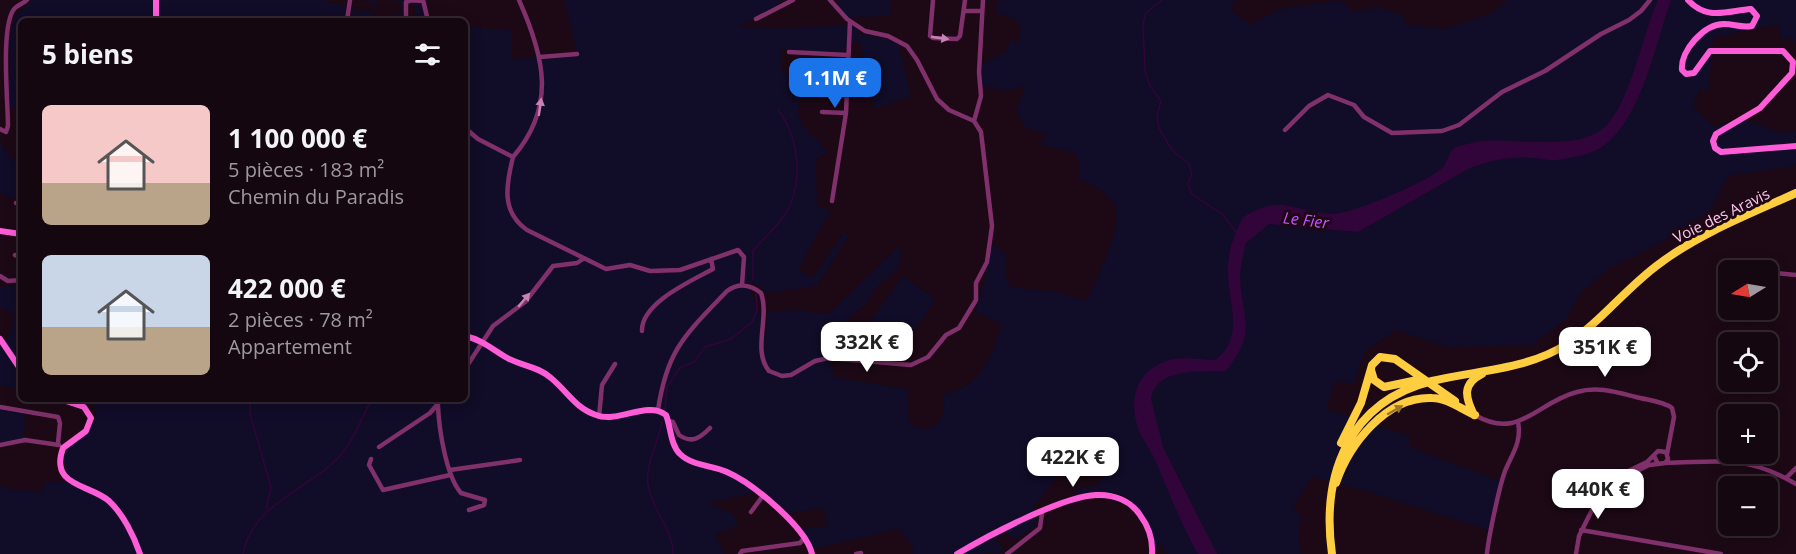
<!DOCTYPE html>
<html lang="fr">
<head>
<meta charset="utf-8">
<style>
  body { margin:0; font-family:"Open Sans",sans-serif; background:#1e1019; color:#f1f3f6; height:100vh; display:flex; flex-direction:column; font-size:22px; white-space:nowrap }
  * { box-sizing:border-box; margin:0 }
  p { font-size:20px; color:#9d999f }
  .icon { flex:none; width:33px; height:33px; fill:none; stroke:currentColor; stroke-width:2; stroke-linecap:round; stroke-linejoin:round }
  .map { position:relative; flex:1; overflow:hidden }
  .side { position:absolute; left:18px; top:18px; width:450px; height:384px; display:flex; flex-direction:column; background:#150710; border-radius:9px; box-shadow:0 3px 15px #0003,0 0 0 2px #342830 }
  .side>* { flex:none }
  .needle { width:39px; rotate:259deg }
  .fabs { position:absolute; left:1718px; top:260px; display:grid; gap:12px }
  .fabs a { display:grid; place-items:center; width:60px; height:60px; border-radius:9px; background:#150710; box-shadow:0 3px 15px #0003,0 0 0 2px #342830; font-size:30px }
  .price { position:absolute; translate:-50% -51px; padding:0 14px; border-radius:12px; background:#fff; color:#222; font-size:20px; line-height:39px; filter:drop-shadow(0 2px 3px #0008) }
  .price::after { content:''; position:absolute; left:50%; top:36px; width:18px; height:14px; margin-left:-9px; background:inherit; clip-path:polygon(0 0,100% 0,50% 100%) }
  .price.on { background:#1a73e8; color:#fff }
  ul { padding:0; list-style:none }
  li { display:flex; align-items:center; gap:18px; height:150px; padding:0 24px }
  li span { display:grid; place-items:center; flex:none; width:168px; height:120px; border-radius:9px; color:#555 }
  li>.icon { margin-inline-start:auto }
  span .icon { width:72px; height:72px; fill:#fffc; stroke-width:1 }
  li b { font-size:26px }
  h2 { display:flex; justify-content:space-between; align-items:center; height:72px; padding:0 24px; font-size:26px }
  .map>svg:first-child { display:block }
</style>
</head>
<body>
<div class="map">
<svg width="1796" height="554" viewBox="0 0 1796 554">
  <rect width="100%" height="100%" fill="#1c0915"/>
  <path fill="#110c27" d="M32,0H325V3L346,5L347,21H21V110L10,107L9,46L14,17Z
    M362,0H375L377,12H374L373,15L389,16L401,13L400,2L395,0H405L404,17L409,18L416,14V6L413,3L421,4L426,20C411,18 399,21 385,18L380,21H358V16L352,13V6L358,12L373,11V2Z
    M564,0H781L782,2L738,28L844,26L850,21L838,5V0H891L890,16L851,17L858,33L894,41L899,45L911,96L875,109L860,42L845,43V53L782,50L781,72L810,74C812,88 802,92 799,105C794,126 819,137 827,153L816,159L817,206L831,211L815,237L799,270L812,278L844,233L849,235L817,286L766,293L760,286L747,282L762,320L759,339L766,337L767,311L802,310L825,314L831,312L897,248L902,250L899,267L873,291L865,305L844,322L827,329L835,331L832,361L834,377L908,389C910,399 905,407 908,417C916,435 938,431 944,413C945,407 944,401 943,394C979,389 992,357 1002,325L975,311C983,292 988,265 992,244L1006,255V275L1010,287L1058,292L1087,301C1095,282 1123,226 1116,207C1109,193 1094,184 1079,180V162L1075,153L1042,145L1045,134L1025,127L1016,111L1026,86L1006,91L982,86V65L1007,50L1010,40L1019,43L1021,26L1012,18L995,12L999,0H1234L1232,11L1251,25L1280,9L1342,0L1354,12L1380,7L1402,15L1406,24L1444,29L1491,14L1508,0H1796V41L1782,38L1777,24L1713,38L1709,89L1699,91L1693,106L1715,127L1740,118L1783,133L1796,131V166L1728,176L1711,210L1657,245L1608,269L1579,295L1567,318L1532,345L1448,347L1396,330L1365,351L1354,383L1335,382L1326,409L1410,436V447L1500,481L1492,531L1363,490L1312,477L1293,507L1301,517L1298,540L1302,554H1167L1162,545L1155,549C1151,521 1136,495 1106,491C1097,490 1086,493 1077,494L1074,490L1097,485L1113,464L1076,446L1061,444L1056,479L1034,506L1037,522L1027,532L1015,539L1005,533L996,539L1004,549L997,554L987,552L984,554H912L914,549L899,529L813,549L802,529L827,526L824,508L785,514L763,491L709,503L733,514L739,526L716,534L718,542L726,554H0V484L4,488L42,492L44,483L60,481L74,484C64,474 59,455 71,445C88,429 99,431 94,403L87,399H465V68L469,67L465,50V27L511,30V59L577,53Z
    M0,142L13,161L21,162V201L0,193Z
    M903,276L936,300L900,350L867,326Z
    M21,285V390L0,385V347L7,342L15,313L0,308V287Z
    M0,409L25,412L24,439L0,444Z"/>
  <path fill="#32053a" d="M1658,0H1671C1656,42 1643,112 1608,142C1594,155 1574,157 1556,160C1548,161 1541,158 1533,158C1511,156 1491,160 1470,168L1358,232L1269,224L1245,244C1244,255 1240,267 1240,277C1242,321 1258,331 1226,371C1201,372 1156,367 1151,399L1163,447L1217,554H1198C1179,522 1168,487 1152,454C1147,444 1140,436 1137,425C1128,394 1140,366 1174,359C1187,357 1202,360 1216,360C1247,334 1226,300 1228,265C1229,248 1235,233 1243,217C1285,193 1290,212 1331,214C1350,215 1428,182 1442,168C1447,163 1448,154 1454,148C1491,135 1507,143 1544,142C1562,142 1581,142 1598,132C1628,116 1643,32 1658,0Z"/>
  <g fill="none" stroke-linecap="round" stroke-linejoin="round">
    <path stroke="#32053a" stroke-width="1.5" d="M1162,0L1146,13L1143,24L1145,71L1150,86L1161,101L1157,116L1159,128L1172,150L1189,164L1192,174L1188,184L1192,194L1222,214L1236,232
      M753,279V251C763,239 775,229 784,216C804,186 800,138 778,110
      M250,399V414L271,487L266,509
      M665,409L667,387L680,368L694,362L705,347L731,339L752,322L757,311L756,294
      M662,421C659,443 645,462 648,485C652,511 674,531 673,554
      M243,554C251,507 303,491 334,462C354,443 359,422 372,399"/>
    <path stroke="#80306b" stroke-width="4.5" d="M407,0L423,1
      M423,0L428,21
      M933,0L930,36L933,38L957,39L960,36L965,0
      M964,11H982
      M406,15V2L409,1
      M756,19L793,0
      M347,21L350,0
      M409,21H414
      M789,52L847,55
      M540,57L577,54
      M822,112L846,113
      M974,121L981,96L979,72L983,0
      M465,128L478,139L513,157C506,185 501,212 527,230L606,269L630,265L650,271L680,270L738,250L744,257L742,285
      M0,129L6,132L8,126C8,102 0,23 15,8C18,5 24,3 27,0
      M1285,130L1309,106L1328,95L1354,105L1364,117L1392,133L1442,131L1459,125L1502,92L1545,71L1601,34L1629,20L1641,11L1650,0
      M513,157C557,106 544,56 519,0
      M832,201L846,113L850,22
      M16,203L21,205
      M15,255L21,257
      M1767,272L1796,275
      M0,276L8,281L21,280
      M642,331C641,303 691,281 713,269L711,259
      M465,369L493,326L525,302L553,266L577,263L583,259
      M438,406C439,429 446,476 461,493L485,500L484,505L469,510
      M0,407L58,417L60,423L58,443
      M658,410C667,349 686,334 727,291C738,283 750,284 761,293C770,318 752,350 769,371L782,376L791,375L815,361L828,358L911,365L928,357L946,335L959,328L976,300V283L987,262L992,226L981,132L974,121L949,110L937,99L917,60L907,46L888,36L865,31L847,19L830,0
      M1475,415C1519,441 1537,402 1577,392C1597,386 1616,392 1636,397C1647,400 1663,401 1672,408L1674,417L1667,454
      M599,417L602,385L615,364
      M669,421L673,422L679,435C692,444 700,438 710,428
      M0,445L25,440L59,445
      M379,447L430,413L442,399
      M371,459L369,465L383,490L450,475
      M1665,463C1720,462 1745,454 1796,484
      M450,470L520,460
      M1786,478L1796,468
      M1617,481L1649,465L1658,464
      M751,512L762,497
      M1581,530L1721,554
      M1487,553C1489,535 1499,488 1505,471C1512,454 1522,442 1518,422
      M740,554L742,551L800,543L805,537
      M856,554L861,553
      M1007,554L1040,528L1042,513
      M1576,554L1579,536L1598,498L1620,475L1647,462L1658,451L1666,452L1668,459L1665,463L1658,464L1654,456"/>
    <path stroke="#ff5cd8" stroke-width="6" d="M1688,0C1707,21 1727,11 1751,9L1757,16L1752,26C1741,28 1734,24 1724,24C1704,24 1680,51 1682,70L1686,74L1694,73L1710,51H1783L1793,62L1792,73L1760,108L1716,134L1713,141L1715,148L1721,152L1796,146
      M156,21V0
      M0,231L21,234
      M465,336C483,340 493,350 509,359C523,366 539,367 551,378C567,391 575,408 596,415C618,424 647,400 666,415C671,427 670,444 680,454C692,466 712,465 727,472C752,483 806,527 812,554
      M0,339L21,370
      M60,399L84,407L91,418L86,431L63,448C49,487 90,484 109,501C123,514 134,536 140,554
      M957,554C989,535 1061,497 1096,495C1114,494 1131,501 1140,515C1149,527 1153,540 1152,554"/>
    <path stroke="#ffcd40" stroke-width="8" d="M1371,370L1374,380L1384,387L1422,379
      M1474,415C1465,397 1462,384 1482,374
      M1341,443L1361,403L1372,365L1380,357L1395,359L1455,401
      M1336,483C1349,445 1386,396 1432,398C1447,398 1461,409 1475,415
      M1332,554C1321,475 1348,402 1432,381C1477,370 1527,370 1567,344C1601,322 1626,288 1659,264C1700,233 1750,214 1796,193"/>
  </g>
  <defs><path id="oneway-solid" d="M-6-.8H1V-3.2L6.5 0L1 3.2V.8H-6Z" transform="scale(1.5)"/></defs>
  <g fill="#c682b2">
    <use href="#oneway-solid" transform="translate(940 38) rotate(8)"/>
    <use href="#oneway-solid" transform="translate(540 107) rotate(-82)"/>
    <use href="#oneway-solid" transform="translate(524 300) rotate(-50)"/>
  </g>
  <use fill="#99752d" href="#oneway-solid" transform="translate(1395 410) rotate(-30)"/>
  <g text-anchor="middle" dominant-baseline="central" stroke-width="6" stroke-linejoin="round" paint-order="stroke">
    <g font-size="15" fill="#ffc5ec" stroke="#1c0915">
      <text transform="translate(1721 215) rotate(-26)">Voie des Aravis</text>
    </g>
    <g font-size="16" font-style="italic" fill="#c853ff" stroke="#1c0915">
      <text transform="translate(1306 220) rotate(7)">Le Fier</text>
    </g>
  </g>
</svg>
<div class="fabs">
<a><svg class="needle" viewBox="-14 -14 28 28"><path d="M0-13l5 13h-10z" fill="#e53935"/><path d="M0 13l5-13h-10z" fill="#9d999f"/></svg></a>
<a><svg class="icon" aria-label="locate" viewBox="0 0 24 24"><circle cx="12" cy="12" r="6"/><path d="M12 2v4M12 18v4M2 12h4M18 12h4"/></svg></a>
<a>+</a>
<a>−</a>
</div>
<b class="price on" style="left:835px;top:109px">1.1M €</b>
<b class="price" style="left:867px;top:373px">332K €</b>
<b class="price" style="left:1605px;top:378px">351K €</b>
<b class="price" style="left:1073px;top:488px">422K €</b>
<b class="price" style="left:1598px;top:520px">440K €</b>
<section class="side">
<h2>5 biens<svg class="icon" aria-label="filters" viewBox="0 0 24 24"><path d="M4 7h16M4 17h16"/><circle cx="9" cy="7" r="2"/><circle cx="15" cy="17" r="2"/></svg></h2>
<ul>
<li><span style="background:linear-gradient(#f6c9c9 65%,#b9a48a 0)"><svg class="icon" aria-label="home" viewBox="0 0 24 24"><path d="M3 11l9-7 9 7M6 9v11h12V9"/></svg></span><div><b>1 100 000 €</b><p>5 pièces · 183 m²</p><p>Chemin du Paradis</p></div></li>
<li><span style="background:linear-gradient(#c9d6e8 60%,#b9a48a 0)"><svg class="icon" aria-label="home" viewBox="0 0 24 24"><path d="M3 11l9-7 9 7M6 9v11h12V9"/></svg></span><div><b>422 000 €</b><p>2 pièces · 78 m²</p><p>Appartement</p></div></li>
</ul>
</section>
</div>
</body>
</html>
